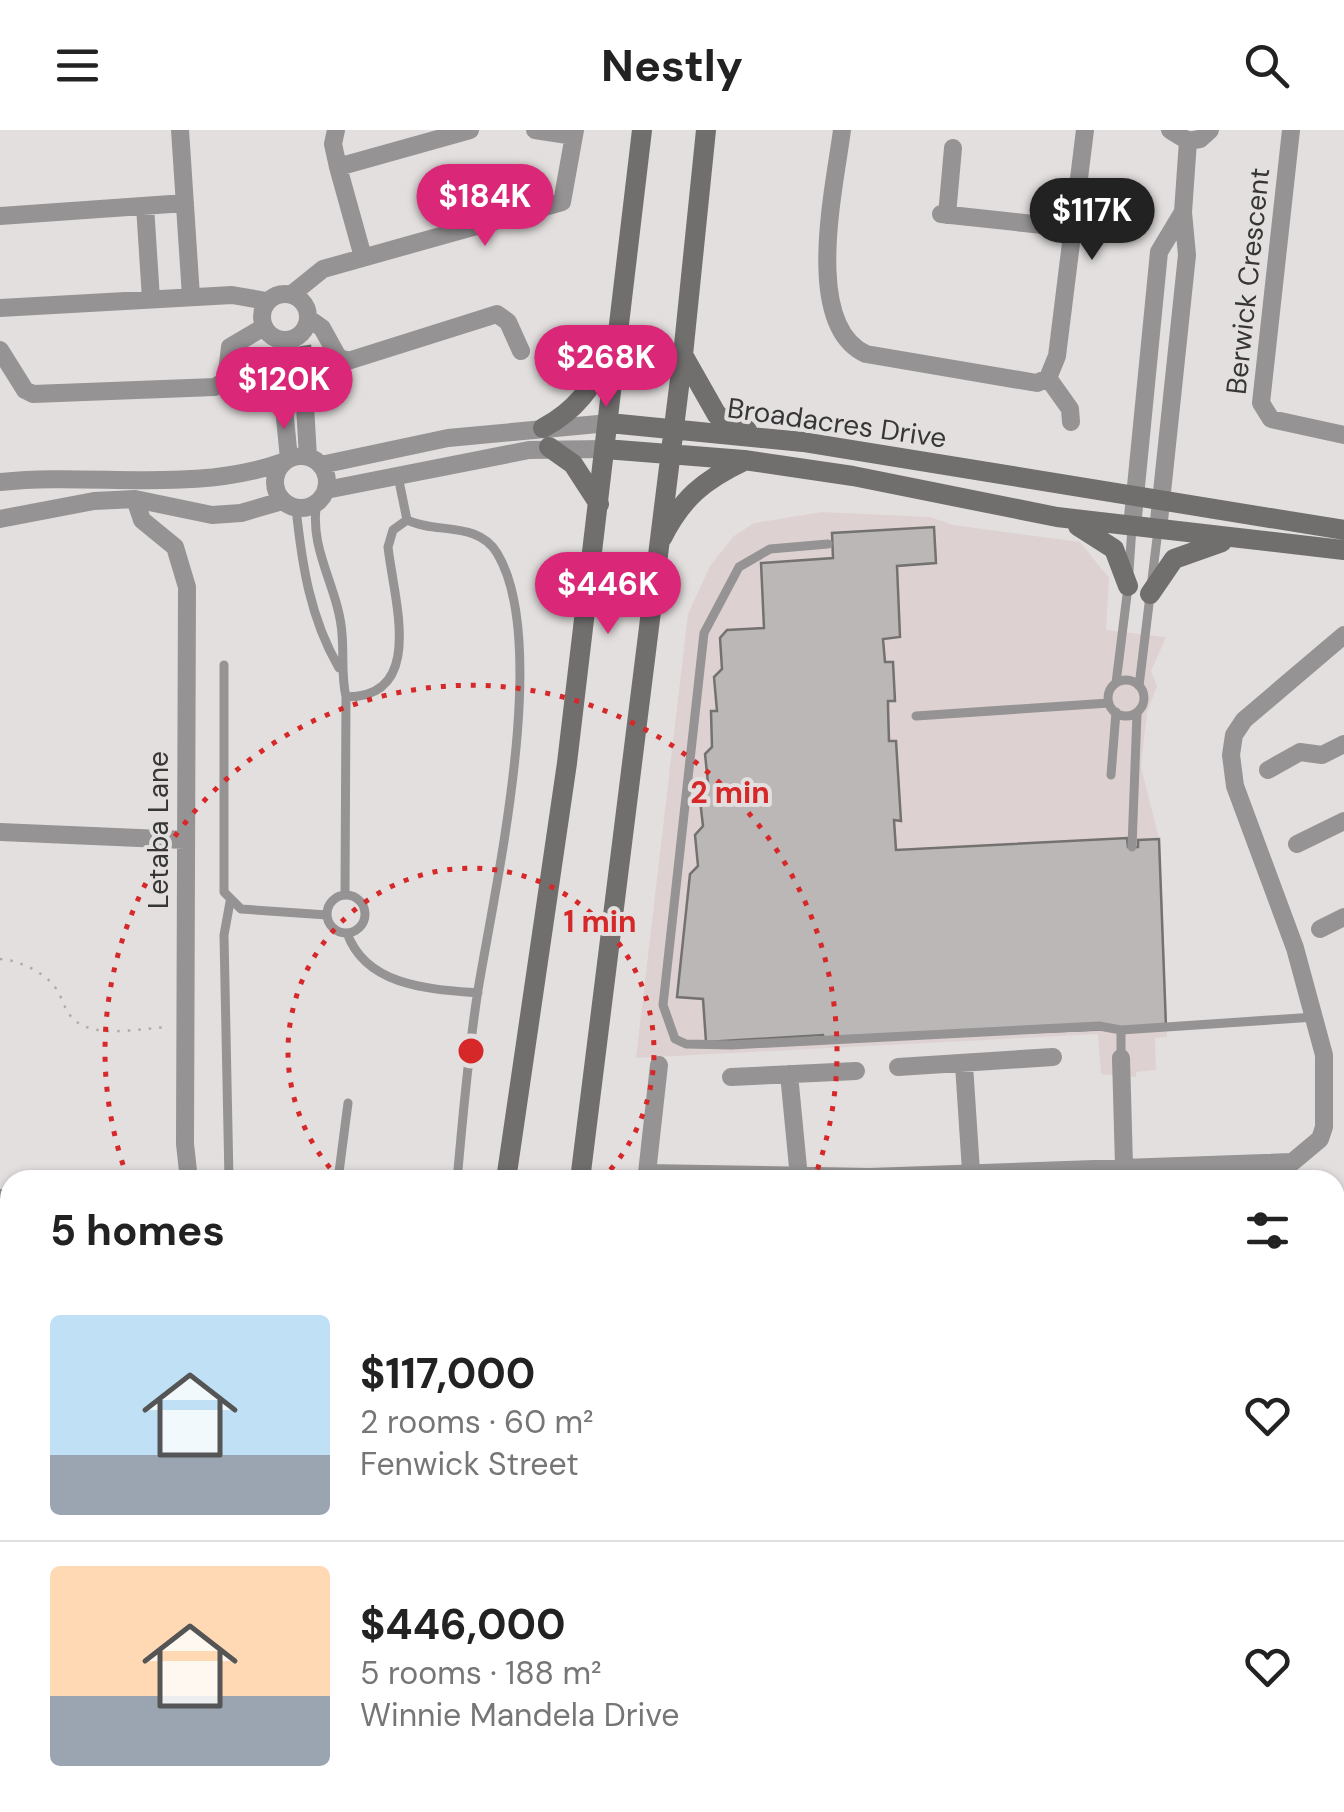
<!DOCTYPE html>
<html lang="en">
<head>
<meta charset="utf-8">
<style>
  body { margin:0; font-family:"DM Sans",sans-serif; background:#f6f6f6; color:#222; height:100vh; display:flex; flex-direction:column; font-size:38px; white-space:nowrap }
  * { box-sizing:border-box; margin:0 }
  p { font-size:32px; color:#767676 }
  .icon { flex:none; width:55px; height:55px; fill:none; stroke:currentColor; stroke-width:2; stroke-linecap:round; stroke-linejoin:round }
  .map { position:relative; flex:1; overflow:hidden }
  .drawer { position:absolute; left:0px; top:1040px; width:1345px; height:642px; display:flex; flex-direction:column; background:#fff; border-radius:30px 30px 0 0; box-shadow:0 2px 8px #0004 }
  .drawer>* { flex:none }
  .price { position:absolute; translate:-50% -85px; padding:0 22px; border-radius:35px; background:#db2777; color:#fff; font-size:32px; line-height:65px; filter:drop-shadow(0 2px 5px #0008) }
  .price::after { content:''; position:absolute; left:50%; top:60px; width:30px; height:22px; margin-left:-15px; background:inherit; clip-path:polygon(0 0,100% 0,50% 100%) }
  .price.current { background:#222; color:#fff }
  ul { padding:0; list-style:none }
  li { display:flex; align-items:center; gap:30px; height:250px; padding:0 50px }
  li+li { border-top:2px solid #e0e0e0 }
  li span { display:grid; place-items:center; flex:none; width:280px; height:200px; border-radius:10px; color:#555 }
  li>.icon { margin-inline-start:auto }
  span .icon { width:120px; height:120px; fill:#fffc; stroke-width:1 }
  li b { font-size:42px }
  h2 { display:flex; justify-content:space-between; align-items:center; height:120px; padding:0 50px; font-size:42px }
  header { display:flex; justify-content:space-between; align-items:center; height:130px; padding:0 50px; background:#fff; font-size:45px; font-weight:700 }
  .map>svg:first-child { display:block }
</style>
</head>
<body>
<header><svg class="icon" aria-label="menu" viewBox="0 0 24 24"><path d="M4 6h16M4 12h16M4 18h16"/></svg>Nestly<svg class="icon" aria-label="search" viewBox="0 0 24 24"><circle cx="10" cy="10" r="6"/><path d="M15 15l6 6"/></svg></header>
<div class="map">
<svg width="1344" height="1682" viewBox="0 0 1344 1682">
  <rect width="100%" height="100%" fill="#e3dfdf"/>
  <path fill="#ded1d1" d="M822,382L930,387L953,395L1080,412L1109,448L1106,500L1166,507L1151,541L1157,556L1147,582L1141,637L1159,708L1163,782L1167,907L1155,908L1156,940L1136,942V947L1101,944L1098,904L636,928L688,484L710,436L734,406L754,393Z"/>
  <path fill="#bbb7b7" stroke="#747171" stroke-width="2.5" d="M310,216L311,239L262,257L258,224Z
    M934,397L936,433L897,436L900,507L883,509L885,532H893L895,571H888V577L889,611H896L901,691L894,690L896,720L1127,708L1128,717H1138V710L1159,709L1166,897L824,910L823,905L706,912L703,869L677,867L690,744L698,736L695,705L703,696L699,661L708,653L705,624L712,617L711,581H717L714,547L722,539L720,508L727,500L764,498L761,433L833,428L832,403Z"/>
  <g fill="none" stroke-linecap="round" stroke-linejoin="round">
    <path stroke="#c1bdbd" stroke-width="18" stroke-dasharray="18 9" stroke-linecap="butt" d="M303,219V241
      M279,223L281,247"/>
    <path stroke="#aeabab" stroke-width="2.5" stroke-dasharray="2.5 8" stroke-linecap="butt" d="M0,829C18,830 44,842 55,857C65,871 64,886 82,895C105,907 143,898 168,897
      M0,1394L10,1397"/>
    <path stroke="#959393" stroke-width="9" d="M398,346L407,390C436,404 478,391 497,423C551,512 495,757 478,860C468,923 463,987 457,1050
      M317,372C308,419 339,458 342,504C344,527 341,545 346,567L345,765
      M296,378C302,435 310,488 339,538
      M828,414L770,419L739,437L704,503L663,875L675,909L686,914L731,915L1099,896L1121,900L1315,887
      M1129,441L1132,397
      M224,535V762L241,779L327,785
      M1108 568a18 18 0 1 1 36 0a18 18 0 1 1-36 0Z
      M1116,553L1128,457
      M1139,556L1158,400
      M346,567C426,567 394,471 388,417L393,400L407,390
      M916,586L1109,573
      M1111,645L1116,582
      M1132,717L1137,583
      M327 784a19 19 0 1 1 38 0a19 19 0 1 1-38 0Z
      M347,803C366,856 428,859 478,863
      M1121,900V928
      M229,1050L224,805L230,772
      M338,1050L348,973
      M908,1672L909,1682"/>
    <path stroke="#959393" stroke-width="18" d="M180,0L191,166
      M336,0L333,14L338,37
      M535,0L574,6
      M842,0C835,56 802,195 866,224L1037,253L1048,248L1057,226L1085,0
      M1170,0L1188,11L1200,9L1210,0
      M1291,0L1261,273L1271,289L1344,305
      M145,76L151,169
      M941,84L1071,98
      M947,85L953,18
      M0,86L185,73
      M363,127L338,37L470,0
      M262 187a23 23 0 1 1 46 0a23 23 0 1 1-46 0Z
      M292,164L323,139L562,72L575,0
      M0,178L232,165L267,171
      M308,188L322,198L338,227L348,231L497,184L508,192L521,221
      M0,220L25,260L33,264L215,257L226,250L230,217L264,197
      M303,241L308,327
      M281,247L289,329
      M1048,248L1070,279L1071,292
      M275 352a26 26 0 1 1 52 0a26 26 0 1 1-52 0Z
      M321,335L448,308L609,293
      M0,352C94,342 194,364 283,332
      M326,360L529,320L605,319
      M135,369L142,390L175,417L187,457L185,1014L189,1050
      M0,389L94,371L135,369L212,385L241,383L282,371
      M1132,397L1159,122L1183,82
      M1158,400L1187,125L1183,82L1188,11
      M1268,640L1300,622L1322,625L1344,614
      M0,702L185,710
      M1297,714L1344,691
      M1320,799L1344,787
      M1121,928L1124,1036
      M964,935L971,1041
      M898,937L1053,927
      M789,944L799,1048
      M731,947L856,941
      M647,1043L659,935
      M646,1050L647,1043L870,1047L1292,1032
      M1271,1050L1320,1009L1324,997V925L1295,818L1235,656L1231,625L1234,605L1244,590L1344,505
      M0,1068H10
      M1335,1258L1344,1256
      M0,1272V1284
      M0,1523L10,1524
      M191,1682L208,1672
      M988,1682L1007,1672"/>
    <path stroke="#716e6e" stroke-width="20" d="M683,225L717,285L747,300
      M609,293L803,312L1344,400
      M543,298C577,280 592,257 609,223
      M549,317L573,334L599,374
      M605,319L744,330L853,346L1057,387L1344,420
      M1078,396L1114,419L1128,456
      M662,408C682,368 704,350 744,331
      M1150,464L1174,429L1222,412
      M506,1050L567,633L642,0
      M580,1050L683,225L706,0
      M457,1682L458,1672
      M529,1682V1672"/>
  </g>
  <g fill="none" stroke="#d62828" stroke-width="5" stroke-dasharray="5 10">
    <path d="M340 1049A183 183 0 1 1 602 1049"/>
    <path d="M128 1049A366 366 0 1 1 814 1049"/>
  </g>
  <g text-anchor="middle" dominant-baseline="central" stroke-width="8" stroke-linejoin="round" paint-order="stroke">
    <g font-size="28" fill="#373636" stroke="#e3dfdf">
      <text transform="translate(1248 151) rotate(-84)">Berwick Crescent</text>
      <text transform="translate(837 293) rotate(8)">Broadacres Drive</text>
      <text transform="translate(158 700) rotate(-90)">Letaba Lane</text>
    </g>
  </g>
  <circle cx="471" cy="921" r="15" fill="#d62828" stroke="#e3dfdf" stroke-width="5"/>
  <g font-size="30" text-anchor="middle" font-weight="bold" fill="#d62828" stroke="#e3dfdf" stroke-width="8" stroke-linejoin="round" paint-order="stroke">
    <text x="730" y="673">2 min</text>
    <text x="600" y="802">1 min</text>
  </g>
</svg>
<b class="price" style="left:485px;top:119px">$184K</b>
<b class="price current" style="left:1092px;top:133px">$117K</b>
<b class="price" style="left:606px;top:280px">$268K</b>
<b class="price" style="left:284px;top:302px">$120K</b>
<b class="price" style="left:608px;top:507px">$446K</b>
<section class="drawer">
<h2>5 homes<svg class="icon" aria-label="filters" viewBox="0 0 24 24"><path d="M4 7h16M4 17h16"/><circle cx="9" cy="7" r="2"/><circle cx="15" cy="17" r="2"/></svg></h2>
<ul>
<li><span style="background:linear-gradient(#bfe0f5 70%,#9aa5b1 0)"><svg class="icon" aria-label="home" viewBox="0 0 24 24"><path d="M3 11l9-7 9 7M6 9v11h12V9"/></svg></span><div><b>$117,000</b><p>2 rooms · 60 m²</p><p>Fenwick Street</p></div><svg class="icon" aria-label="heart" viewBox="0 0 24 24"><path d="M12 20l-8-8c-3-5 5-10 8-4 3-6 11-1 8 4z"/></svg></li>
<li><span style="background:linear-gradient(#ffd9b3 65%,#9aa5b1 0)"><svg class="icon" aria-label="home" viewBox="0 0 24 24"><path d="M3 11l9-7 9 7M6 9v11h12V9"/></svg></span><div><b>$446,000</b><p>5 rooms · 188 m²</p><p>Winnie Mandela Drive</p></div><svg class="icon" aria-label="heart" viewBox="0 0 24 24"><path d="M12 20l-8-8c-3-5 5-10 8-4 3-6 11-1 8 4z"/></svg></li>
</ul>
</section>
</div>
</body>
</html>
